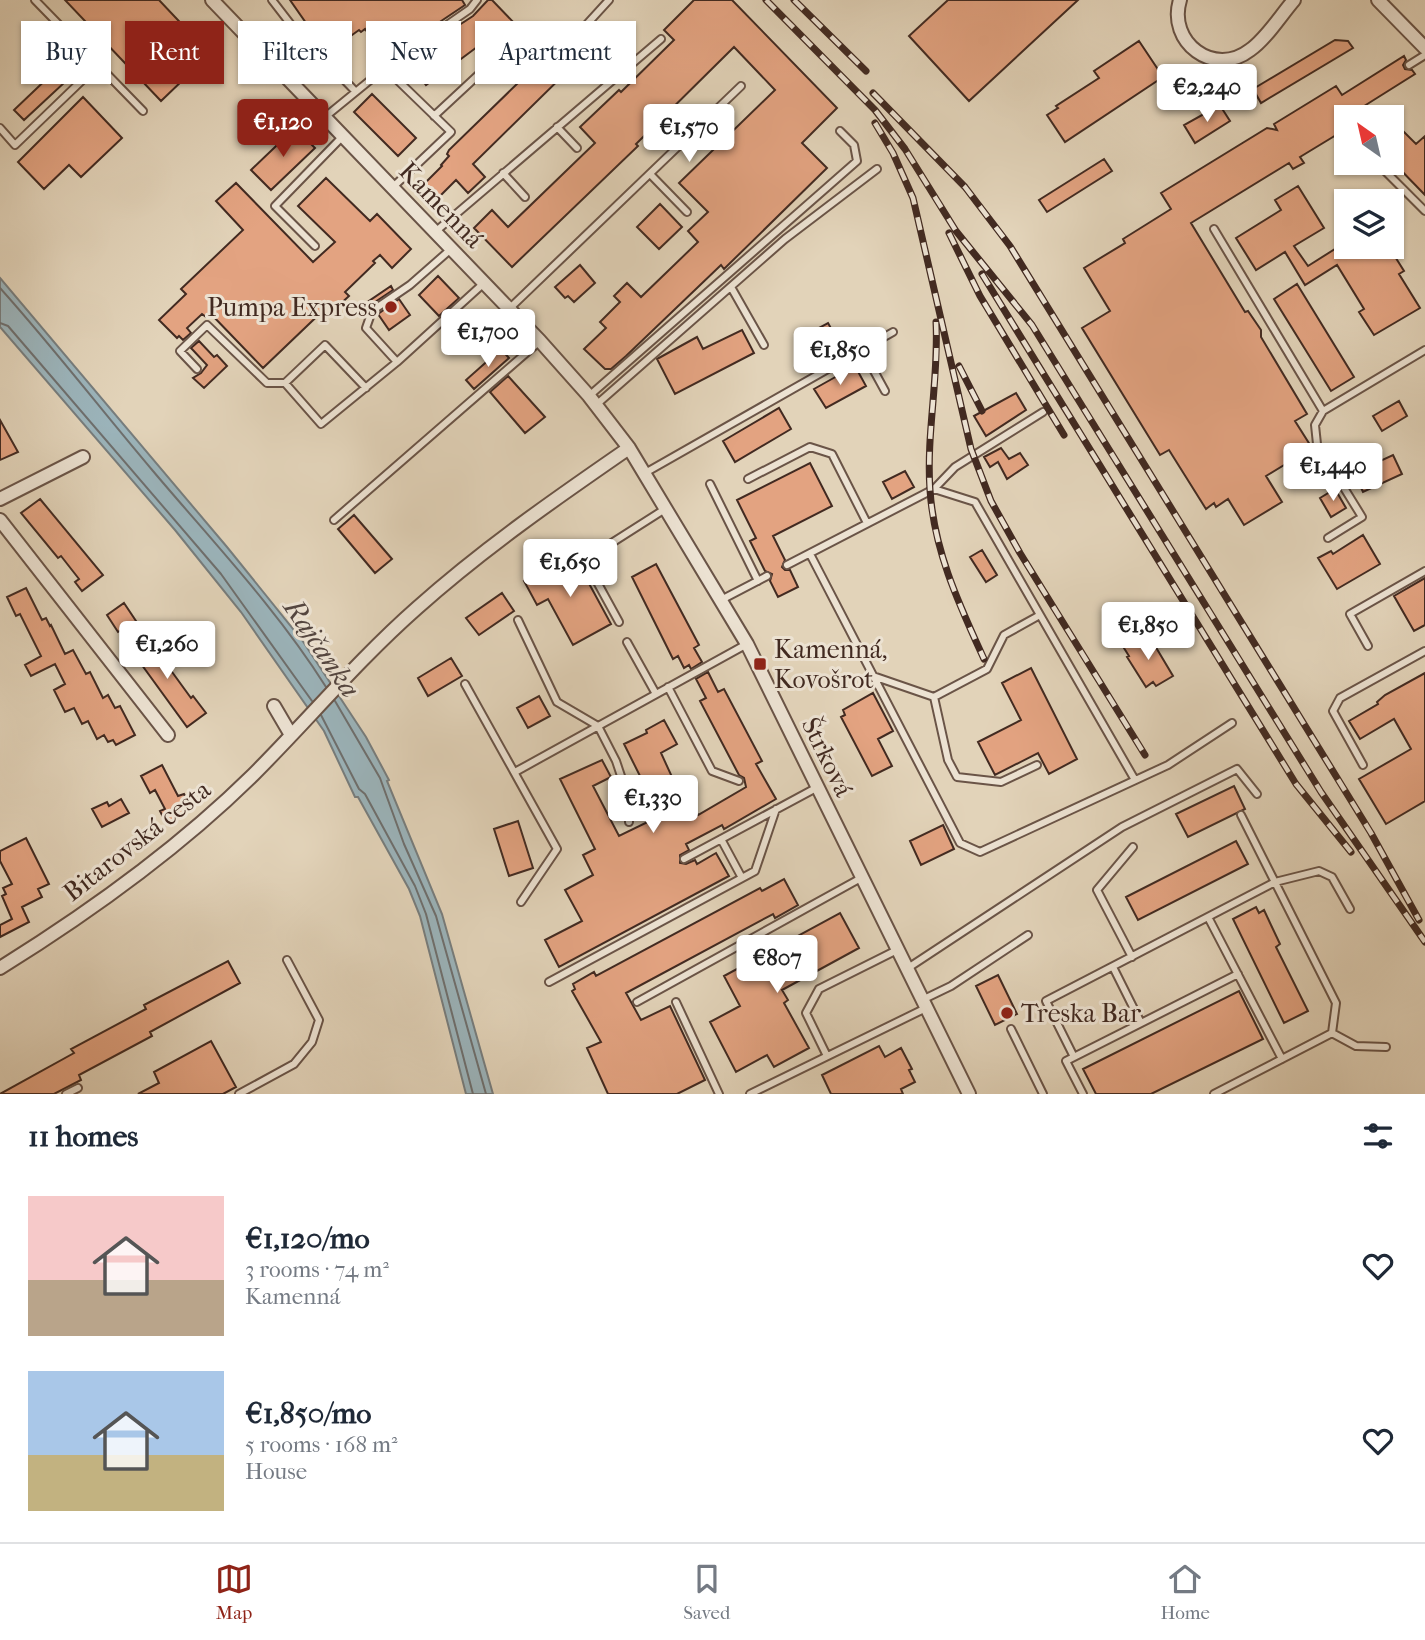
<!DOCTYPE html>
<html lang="en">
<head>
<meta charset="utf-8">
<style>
  body { margin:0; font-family:"IM FELL French Canon",serif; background:#f6f6f7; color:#1f2937; height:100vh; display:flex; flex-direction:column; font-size:26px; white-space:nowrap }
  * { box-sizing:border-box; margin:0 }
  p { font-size:23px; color:#747a83 }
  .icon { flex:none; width:38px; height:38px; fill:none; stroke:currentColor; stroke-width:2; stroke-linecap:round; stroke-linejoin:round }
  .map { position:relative; height:1094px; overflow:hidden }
  .details { display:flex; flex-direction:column; background:#fff; flex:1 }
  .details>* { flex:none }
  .guide { position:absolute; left:21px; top:21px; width:700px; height:63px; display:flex; gap:14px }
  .needle { width:46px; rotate:326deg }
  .buttons { position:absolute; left:1334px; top:105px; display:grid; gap:14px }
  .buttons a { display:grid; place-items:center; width:70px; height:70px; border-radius:0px; background:#fff; box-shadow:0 2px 5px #0004; font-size:35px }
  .price { position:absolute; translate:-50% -60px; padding:0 16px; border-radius:7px; background:#fff; color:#222; font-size:23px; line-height:46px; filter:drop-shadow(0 2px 4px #0008) }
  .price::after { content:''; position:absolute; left:50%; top:42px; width:21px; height:16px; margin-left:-10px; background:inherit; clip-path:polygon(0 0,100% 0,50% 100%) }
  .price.on { background:#8f2418; color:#fff }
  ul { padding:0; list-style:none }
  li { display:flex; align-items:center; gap:21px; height:175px; padding:0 28px }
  li span { display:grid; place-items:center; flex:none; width:196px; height:140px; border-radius:0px; color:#555 }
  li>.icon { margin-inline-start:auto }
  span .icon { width:84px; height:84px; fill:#fffc; stroke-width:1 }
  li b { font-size:30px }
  h2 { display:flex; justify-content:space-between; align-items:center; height:84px; padding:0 28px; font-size:30px }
  .chip { padding:0 24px; border-radius:0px; background:#fff; box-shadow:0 2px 5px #0004; font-size:24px; line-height:63px }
  .chip.on { background:#8f2418; color:#fff }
  .dock { display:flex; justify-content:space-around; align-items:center; height:98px; border-top:2px solid #e0e1e3; background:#fff; font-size:19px; color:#747a83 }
  .dock a { display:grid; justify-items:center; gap:4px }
  .dock .on { color:#8f2418 }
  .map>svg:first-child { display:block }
</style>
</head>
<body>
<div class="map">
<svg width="1425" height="1094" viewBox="0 0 1425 1094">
  <rect width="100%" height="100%" fill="#e2d3b9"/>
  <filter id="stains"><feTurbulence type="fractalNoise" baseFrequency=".00286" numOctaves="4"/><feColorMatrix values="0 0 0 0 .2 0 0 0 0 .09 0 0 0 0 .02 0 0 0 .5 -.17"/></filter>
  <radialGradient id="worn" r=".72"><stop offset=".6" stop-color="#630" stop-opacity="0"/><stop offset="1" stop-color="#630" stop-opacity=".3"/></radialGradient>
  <path fill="#9bb4bb" stroke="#777d7d" stroke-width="2" d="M0,278L227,547L302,640L366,737L389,780L387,781L442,914L493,1094H466L420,916L409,889L358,797H355L324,731L241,612L175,530L0,327Z"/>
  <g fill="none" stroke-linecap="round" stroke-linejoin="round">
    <path stroke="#6e6f6e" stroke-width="2" d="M0,288C53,347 102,411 153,471C212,541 277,609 326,687
      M0,323L8,326L221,574L312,701
      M335,701L380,778L404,844L436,916L486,1094
      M321,715L359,789L365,794L415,886L426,914L473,1094"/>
  </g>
  <path fill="#e3a381" stroke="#422a21" stroke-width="2" d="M65,0H159L210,54L161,101Z
    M290,0H462L465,5L386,58L365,29L361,32L359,30L327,53Z
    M488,0H492L544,54L566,33L586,53L473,164L485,177L468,193L456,180L438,198L424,184L442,166L441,165L449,156L447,154L449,150L519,82L483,46L480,50L477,47L426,85L407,59L473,16Z
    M694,0H732L837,108L802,143L827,168L724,269L721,265L626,356L611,369H605L584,349L606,328L600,322L620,302L614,296L627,283L641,297L698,242L688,231L708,212L679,183L775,90L734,47L636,144L638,146L512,267L474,228L492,210L508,227L595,143L580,127L619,90L621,92L674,40L664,30Z
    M948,0H1078L969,101L909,36Z
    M1335,40L1348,41L1353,48L1261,103L1253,89Z
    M1139,41L1163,77L1065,142L1047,115L1058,108L1056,106L1099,78L1094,71Z
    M1404,56L1406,60L1403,65L1405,69L1412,70L1415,74L1353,113L1355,117H1346V129L1300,157L1304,163L1293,169L1289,163L1191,223L1245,312L1248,311L1261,330V337L1307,414L1295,421L1312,448L1266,476L1282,502L1244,525L1228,499L1216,507L1214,503L1206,509L1169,450L1160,455L1082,328L1110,311L1084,268L1125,243L1123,239L1171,209L1161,193L1267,128L1277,130L1274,124L1336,86L1342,95Z
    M55,71L65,82L24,120L14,110Z
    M372,94L416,138L398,156L354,112Z
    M83,97L122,138L81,177L69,165L44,189L18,162Z
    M1221,107L1230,121L1195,143L1184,125L1204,114L1206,110Z
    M1398,126L1416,144L1425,136V195L1391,160V132Z
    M295,128L315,148L271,190L251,170Z
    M1104,159L1112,171L1047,212L1039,200Z
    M326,178L370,221L377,214L411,249L392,268L380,255L373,261L375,263L345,292L349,296L335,309L330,304L263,368L210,313L206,317L202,314L187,328L191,333L183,340L179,336L177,338L159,320L186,294L181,289L243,230L216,201L236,183L313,262L335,242L298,206Z
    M1298,186L1324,228L1294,246L1308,266L1346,242V247H1389L1404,271L1399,274L1420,308L1374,335L1359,312L1364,309L1337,265L1305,285L1285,252L1256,270L1236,238L1281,210L1275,200Z
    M660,204L682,227L659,249L637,227Z
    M580,265L595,283L574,302L568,296L565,298L555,287Z
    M438,276L459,298L439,316L419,295Z
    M1297,284L1354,377L1331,391L1274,299Z
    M391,286L393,290L372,304L369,301Z
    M399,299L410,315L389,330L378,314Z
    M828,323L843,350L831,356L824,342L813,348L806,335Z
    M742,330L754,353L675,394L657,359L697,337L703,349Z
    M199,341L214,357L217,355L227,366L204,388L193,378L201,373L207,365L191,348Z
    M501,349L509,358L474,389L466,380Z
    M855,366L866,386L826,408L814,389Z
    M508,376L545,417L525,433L490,392Z
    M1016,393L1026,410L986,436L974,416Z
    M1399,401L1407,416L1382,431L1373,416Z
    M779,408L791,429L735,462L723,441Z
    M0,420L18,452L0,460Z
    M1001,448L1009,459L1020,453L1028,465L1007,479L998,462L990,467L984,457Z
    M1393,455L1402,474L1363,492L1354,473Z
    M810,463L832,506L773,536L785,560L782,567L785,570H790L798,587L778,597L770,581L772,574L765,571L750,541L756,538L737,500Z
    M905,471L914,487L892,499L883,482Z
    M1335,489L1346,508L1331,517L1320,498Z
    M40,499L103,575L82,591L75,582L79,579L61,556L58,558L21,513Z
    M354,515L392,559L375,573L338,529Z
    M1363,535L1380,564L1337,589L1318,558L1331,551L1333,554Z
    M982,550L997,575L986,582L970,557Z
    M571,556L584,580L586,578L611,624L573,645L548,599L537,605L524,581Z
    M656,564L699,645L694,648L702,662L691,669L689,665L684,668L678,656L673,659L632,577Z
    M1425,578V625L1414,631L1394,596Z
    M26,588L42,620L46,618L50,626L51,625L65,654L73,650L86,674L90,672L103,698L108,695L115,708L120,706L135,735L116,745L113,740L108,742L104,735L97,739L88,721L82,724L74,708L65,712L54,690L65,684L55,664L31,676L25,665L41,656L20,614L16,616L7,597Z
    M502,593L514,611L479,635L466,618Z
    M124,603L136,621L118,632L107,615Z
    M152,634L164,650L159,654L191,698L193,696L206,713L187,727L131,650Z
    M1148,634L1173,676L1156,686L1153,682L1146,687L1127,657L1129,656L1124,648Z
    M451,658L462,676L428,696L418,678Z
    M1031,668L1077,759L1049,774L1038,753L995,775L978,742L1021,720L1002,683Z
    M708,672L718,692L724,689L762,761L756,764L776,799L724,829L722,825L686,844L689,850L680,855V863L686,864L695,860L697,864L716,853L729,876L559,967L545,940L582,921L565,890L593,875L583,855L595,849L560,779L602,760L611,777L593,786L619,836L660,816L624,744L647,733L646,730L664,720L677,744L661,753L683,801L689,798L698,815L746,787L744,778L739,775L700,701L706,698L696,679Z
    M1425,673V801L1386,824L1359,779L1411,749L1394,719L1360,739L1349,721L1378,704L1377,702L1385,695Z
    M873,693L893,731L878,739L892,766L872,776L841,717L845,715L843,710Z
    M539,696L550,716L528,728L517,708Z
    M162,765L178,796L184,794L192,810L166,823L160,811L165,809L155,790L150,793L141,776Z
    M1234,786L1245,809L1188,837L1176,814Z
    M121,799L129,813L102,827L92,809L107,802L109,806Z
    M518,821L533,868L509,876L494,829Z
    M943,825L954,849L921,865L910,841Z
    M26,838L49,884L38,889L42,897L22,907L29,922L0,937V925L12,919L2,896L6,894L3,888L12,884L0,861V851Z
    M1236,841L1248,864L1138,920L1126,897Z
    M784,879L798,905L775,918L773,914L626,993L641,1020L670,1006L705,1080L677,1094H608L587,1048L601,1042L572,991L575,989L573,984L594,972L596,976L760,888L762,891Z
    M1256,907L1259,913L1264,910L1271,925L1280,944L1276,947L1308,1011L1284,1023L1233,919Z
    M840,913L859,948L782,990L788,1000L784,1003L809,1048L774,1067L767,1055L736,1072L710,1022L740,1006L724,976Z
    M228,961L240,983L150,1032L152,1036L79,1075L81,1080L54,1094H0L74,1053L71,1049L146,1009L144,1005Z
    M998,975L1017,1014L995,1025L976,986Z
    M1239,991L1263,1039L1151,1094H1096L1083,1069Z
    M211,1041L236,1087L223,1094H138L159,1083L154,1072Z
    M879,1046L885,1057L901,1048L912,1069L909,1070L915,1082L901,1089L903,1094H831L822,1075Z"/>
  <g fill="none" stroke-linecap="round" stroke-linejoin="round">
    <g stroke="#6a5447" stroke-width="10">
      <path id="lane" d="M35,0L143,111
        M272,0L316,57L326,61L355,91
        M577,35L609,0
        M1409,65L1425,55
        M385,68L451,132L392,188
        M434,116L490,64
        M325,117L385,68L470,9L477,0
        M557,127L577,148
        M0,128L15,145L98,65
        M1377,163L1425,211
        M503,173L525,197
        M650,174L687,212
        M1214,229L1323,411L1425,350
        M435,232L661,39
        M315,246L275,206L343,136
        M731,287L764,345
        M509,309L741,86
        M862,349L885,391
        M397,362L366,328L372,311L410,285L451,249
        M197,369L180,351L207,325L267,383H285L321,424L397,362L484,283
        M285,383L325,345L366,388
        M589,396L857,161L854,145L840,131
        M596,405L785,239L877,169
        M1323,411L1315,425L1317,444L1362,517L1328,538
        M645,473L893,332
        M748,479L810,447L832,454L867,523
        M710,484L758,581
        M934,489L975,502L1135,780
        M334,520L540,341
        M810,554L960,843L980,852L1168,765L1232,723
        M787,565L934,489L955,467L1043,412
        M721,600L767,576
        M518,620L557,702L598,726L616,761L628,797L629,822
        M619,622L585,560L665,509
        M627,642L656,694
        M1368,646L1350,614L1425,571
        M873,676L934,697L987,669L1004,635L1040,615
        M465,684L557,849L521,902
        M668,687L712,771L739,781
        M934,697L948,760L957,777L1001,782L1037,765
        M1363,765L1333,711L1340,698L1425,651
        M515,772L747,644
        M721,839L742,878
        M684,859L816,788
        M1208,917L1282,1059
        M1132,957L1097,890L1133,847
        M1113,967L1141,1023
        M908,968L1122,827L1237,769L1257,794
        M549,982L755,871L776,809
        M922,1000L951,986L1028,935
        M637,1002L861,878
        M676,1002L719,1094
        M1011,1029L1043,1094
        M1332,1033L1356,1046L1386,1047
        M827,1056L806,1013L819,989L897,950
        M1074,1057L1046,1001L1275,882L1319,871L1332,877L1350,909
        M66,1094L78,1088
        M239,1094L294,1064L312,1042L319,1020L287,960
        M750,1094L926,1008
        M1083,1094L1066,1061L1238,974
        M1214,1094L1332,1033L1336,1003L1241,815"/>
    </g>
    <g stroke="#6a5447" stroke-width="16">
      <path id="street" d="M212,0L540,341L589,396L629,448L747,644L969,1094
        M1180,0C1167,42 1214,78 1250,50C1266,39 1281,15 1294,0
        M1378,0L1425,48
        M0,499L83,457
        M0,520L168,735
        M274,706L291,735
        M0,968C90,912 177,850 253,775C308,720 358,660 417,608C483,549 555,499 629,448"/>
    </g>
    <use href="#lane" stroke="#ece2d2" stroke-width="6"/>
    <use href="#street" stroke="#ece2d2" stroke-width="12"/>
    <g stroke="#422a21" stroke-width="7">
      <path id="rail" d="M766,0L875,110L905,149L956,231L1032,325L1321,792L1425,942
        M794,0L866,71
        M873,93L965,187L1010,246L1371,833L1419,920
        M875,123L893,153L913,198L971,449L991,501L1020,553L1145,755
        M949,233L980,296L1064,435
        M982,274L1296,784L1351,852
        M936,322C939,378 926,434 930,490C934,551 959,604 984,659
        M959,366L982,411"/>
    </g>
    <use href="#rail" stroke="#ece2d2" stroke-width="4.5" stroke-dasharray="13" stroke-linecap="butt"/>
  </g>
  <g fill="#8f2418" stroke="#ece2d2" stroke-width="2.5">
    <circle cx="391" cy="307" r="7"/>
    <rect x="753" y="657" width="14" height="14" rx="3.5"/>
    <circle cx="1007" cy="1013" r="7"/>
  </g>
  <g text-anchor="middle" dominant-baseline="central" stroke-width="6" stroke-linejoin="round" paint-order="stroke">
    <g font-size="26" fill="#422a21" stroke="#ece2d2">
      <text transform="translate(441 205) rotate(46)">Kamenná</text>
      <text transform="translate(827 757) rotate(64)">Štrková</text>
      <text transform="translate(137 841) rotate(-38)">Bitarovská cesta</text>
    </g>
    <g font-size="26" fill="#422a21" stroke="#ece2d2" text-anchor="start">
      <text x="377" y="307" text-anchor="end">Pumpa Express</text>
      <text x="774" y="649">Kamenná,<tspan x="774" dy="30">Kovošrot</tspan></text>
      <text x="1021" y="1013">Treska Bar</text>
    </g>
    <g font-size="28" font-style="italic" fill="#544640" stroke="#ece2d2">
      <text transform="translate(322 648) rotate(56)">Rajčanka</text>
    </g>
  </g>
  <rect width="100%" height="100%" filter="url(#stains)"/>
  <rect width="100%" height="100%" fill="url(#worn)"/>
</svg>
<div class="buttons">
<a><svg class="needle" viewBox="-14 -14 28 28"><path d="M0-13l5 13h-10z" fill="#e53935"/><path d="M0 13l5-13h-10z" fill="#747a83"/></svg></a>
<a><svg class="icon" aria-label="layers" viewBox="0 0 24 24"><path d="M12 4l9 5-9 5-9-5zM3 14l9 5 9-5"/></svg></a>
</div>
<b class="price" style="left:1207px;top:124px">€2,240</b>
<b class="price on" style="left:283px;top:159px">€1,120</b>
<b class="price" style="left:689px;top:164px">€1,570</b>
<b class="price" style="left:488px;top:369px">€1,700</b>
<b class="price" style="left:840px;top:387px">€1,850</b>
<b class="price" style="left:1333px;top:503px">€1,440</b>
<b class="price" style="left:570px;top:599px">€1,650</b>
<b class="price" style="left:1148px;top:662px">€1,850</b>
<b class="price" style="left:167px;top:681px">€1,260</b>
<b class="price" style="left:653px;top:835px">€1,330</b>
<b class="price" style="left:777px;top:995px">€807</b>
<div class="guide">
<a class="chip">Buy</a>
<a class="chip on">Rent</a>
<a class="chip">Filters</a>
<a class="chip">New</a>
<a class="chip">Apartment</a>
</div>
</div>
<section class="details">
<h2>11 homes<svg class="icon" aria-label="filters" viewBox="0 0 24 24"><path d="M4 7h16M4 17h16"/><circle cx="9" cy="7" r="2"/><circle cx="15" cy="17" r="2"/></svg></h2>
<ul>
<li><span style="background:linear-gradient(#f6c9c9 60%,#b9a48a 0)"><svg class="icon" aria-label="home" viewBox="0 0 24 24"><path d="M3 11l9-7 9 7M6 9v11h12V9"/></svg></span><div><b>€1,120/mo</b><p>3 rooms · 74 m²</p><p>Kamenná</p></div><svg class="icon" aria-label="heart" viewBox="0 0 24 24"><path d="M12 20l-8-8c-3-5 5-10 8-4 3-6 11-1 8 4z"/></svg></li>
<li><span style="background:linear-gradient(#a9c7e8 60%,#c2b280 0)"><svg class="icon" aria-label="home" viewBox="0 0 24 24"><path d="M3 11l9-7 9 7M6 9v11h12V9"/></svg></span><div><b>€1,850/mo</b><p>5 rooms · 168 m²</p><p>House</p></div><svg class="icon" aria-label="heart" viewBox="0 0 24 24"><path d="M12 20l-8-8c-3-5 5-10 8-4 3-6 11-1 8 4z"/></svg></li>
</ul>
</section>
<nav class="dock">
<a class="on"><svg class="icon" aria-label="map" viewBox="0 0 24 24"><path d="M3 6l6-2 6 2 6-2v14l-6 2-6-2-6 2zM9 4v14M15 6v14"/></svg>Map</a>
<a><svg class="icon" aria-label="saved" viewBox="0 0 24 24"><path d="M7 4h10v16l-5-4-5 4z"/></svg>Saved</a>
<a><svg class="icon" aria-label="home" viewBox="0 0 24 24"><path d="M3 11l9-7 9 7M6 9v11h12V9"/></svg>Home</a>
</nav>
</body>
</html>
